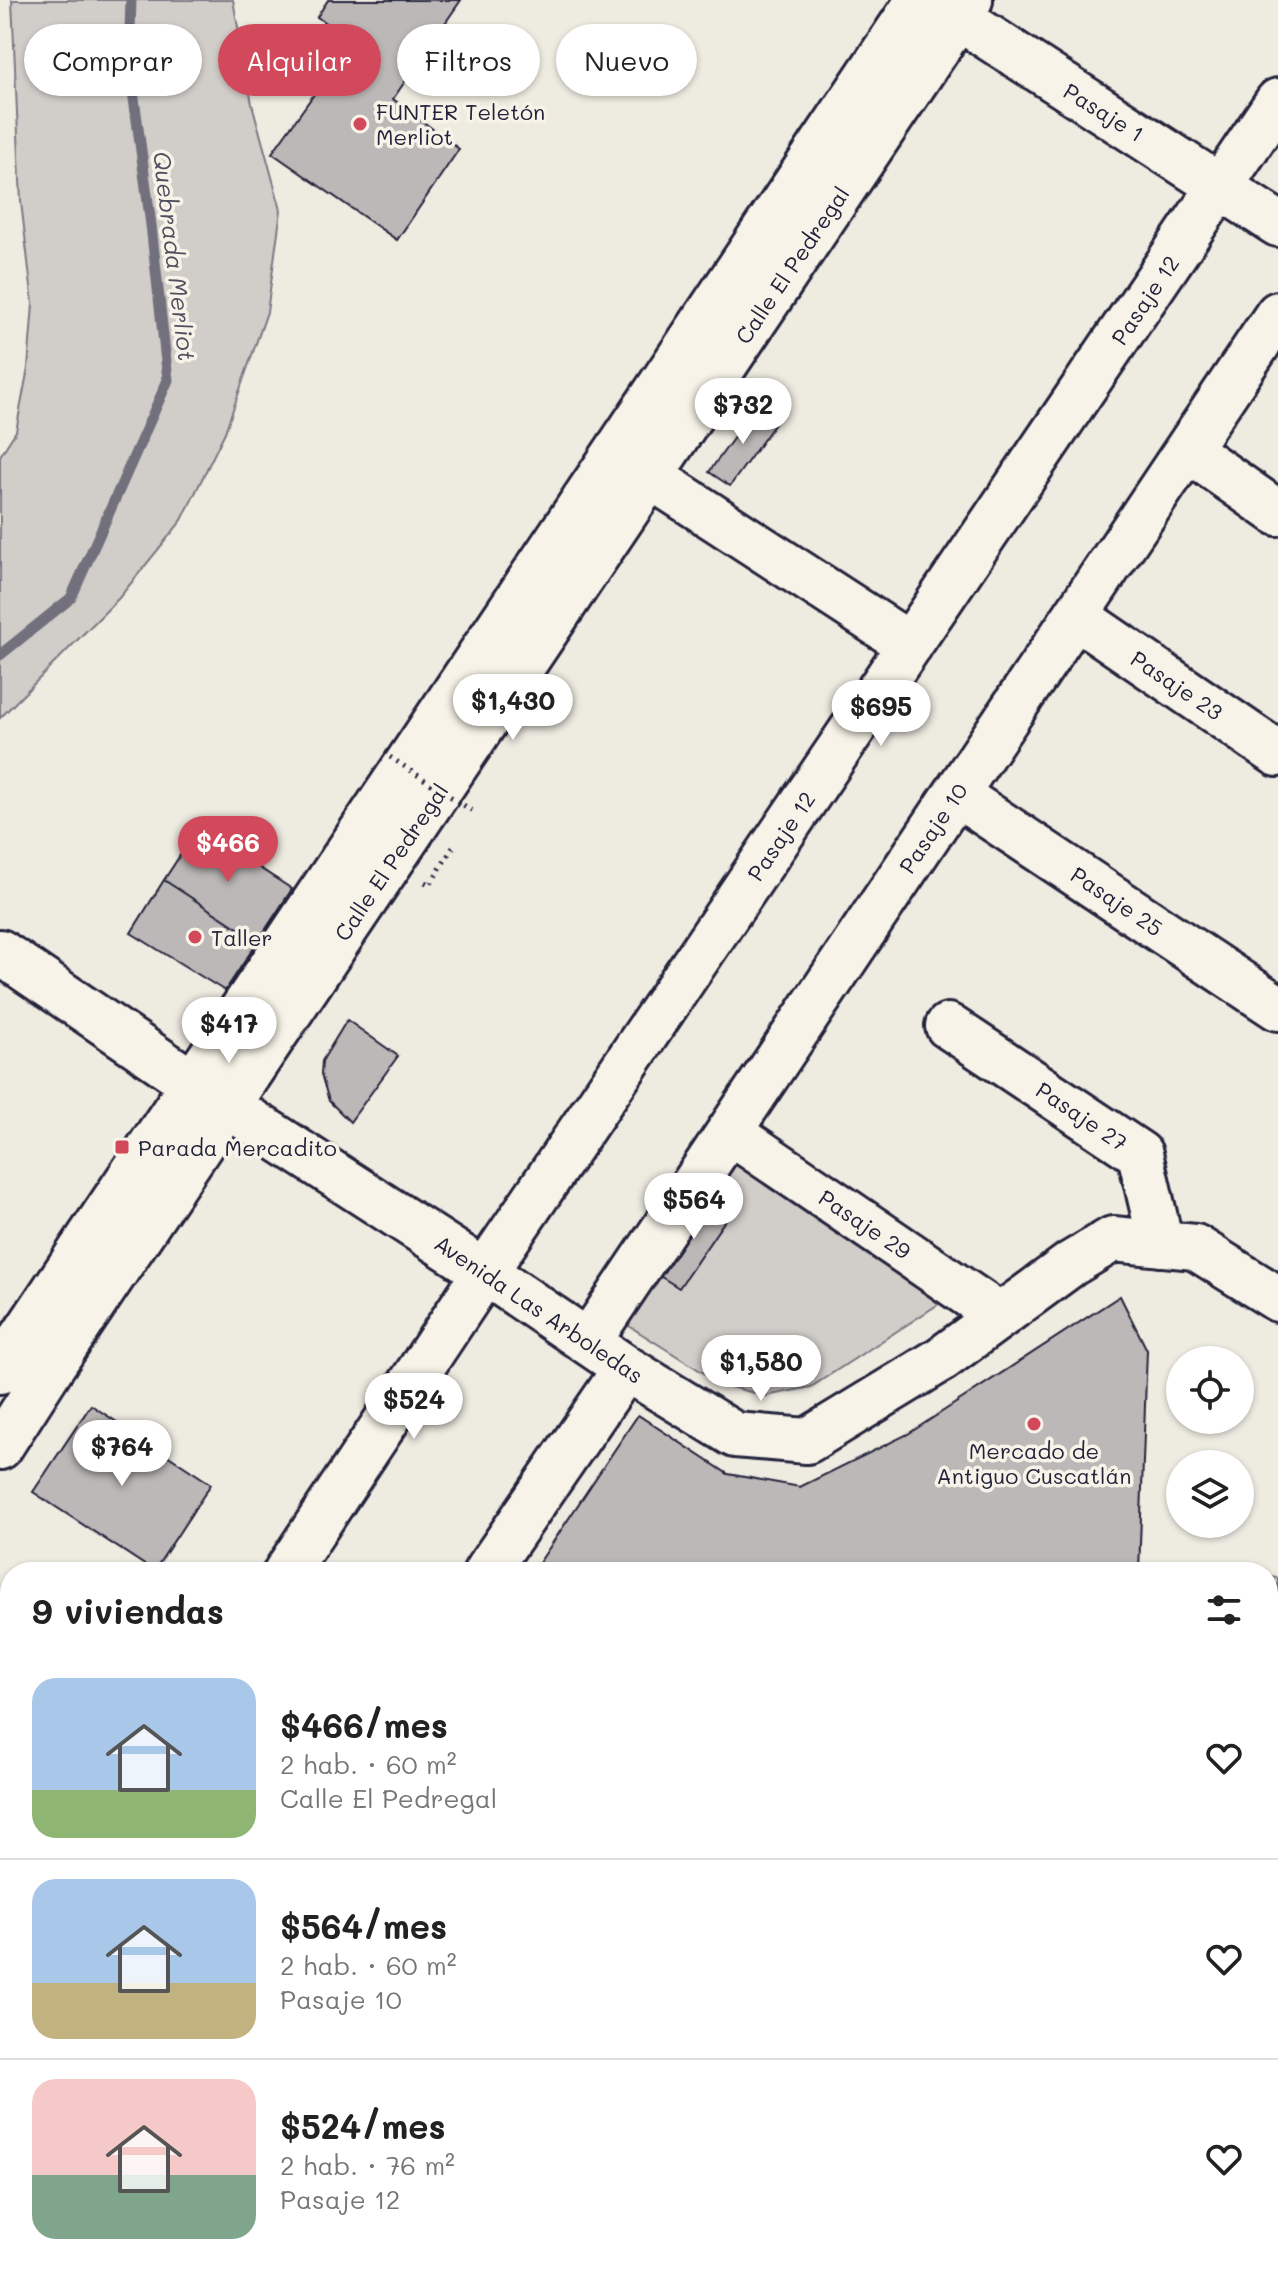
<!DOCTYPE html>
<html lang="es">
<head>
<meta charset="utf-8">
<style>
  body { margin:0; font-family:Mali,sans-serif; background:#f2f2f2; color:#222; height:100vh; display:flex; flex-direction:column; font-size:30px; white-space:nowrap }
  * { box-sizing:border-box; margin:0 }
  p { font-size:26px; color:#767676 }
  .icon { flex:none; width:44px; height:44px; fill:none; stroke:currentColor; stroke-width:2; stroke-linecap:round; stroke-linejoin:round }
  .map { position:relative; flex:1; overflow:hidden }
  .sheet { position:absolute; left:0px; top:1562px; width:1278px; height:714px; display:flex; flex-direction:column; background:#fff; border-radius:32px 32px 0 0; box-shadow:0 2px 6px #0004 }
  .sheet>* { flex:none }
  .top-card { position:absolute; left:24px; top:24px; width:800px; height:72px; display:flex; gap:16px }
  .buttons { position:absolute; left:1166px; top:1346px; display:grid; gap:16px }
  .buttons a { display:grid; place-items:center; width:88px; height:88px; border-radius:50%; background:#fff; box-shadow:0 2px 6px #0004; font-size:40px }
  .price { position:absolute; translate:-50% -68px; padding:0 18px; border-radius:28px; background:#fff; color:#222; font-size:26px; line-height:52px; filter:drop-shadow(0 2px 4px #0008) }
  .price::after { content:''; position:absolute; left:50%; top:48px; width:24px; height:18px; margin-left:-12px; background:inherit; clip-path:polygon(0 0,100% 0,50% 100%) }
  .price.on { background:#d1495b; color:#fff }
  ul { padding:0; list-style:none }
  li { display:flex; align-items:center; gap:24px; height:200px; padding:0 32px }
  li+li { border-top:2px solid #e0e0e0 }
  li span { display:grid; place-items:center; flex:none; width:224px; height:160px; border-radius:24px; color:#555 }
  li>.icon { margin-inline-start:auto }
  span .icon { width:96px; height:96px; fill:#fffc; stroke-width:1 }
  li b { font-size:34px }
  h2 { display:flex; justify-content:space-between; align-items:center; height:96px; padding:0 32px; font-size:34px }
  .tag { padding:0 28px; border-radius:36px; background:#fff; box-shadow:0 2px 6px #0004; font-size:28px; line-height:72px }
  .tag.on { background:#d1495b; color:#fff }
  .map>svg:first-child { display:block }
</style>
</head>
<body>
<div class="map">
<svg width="1278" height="2275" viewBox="0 0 1278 2275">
  <rect width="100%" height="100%" fill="#eeebe1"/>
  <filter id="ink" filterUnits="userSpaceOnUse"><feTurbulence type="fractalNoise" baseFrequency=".0125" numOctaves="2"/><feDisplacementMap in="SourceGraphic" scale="16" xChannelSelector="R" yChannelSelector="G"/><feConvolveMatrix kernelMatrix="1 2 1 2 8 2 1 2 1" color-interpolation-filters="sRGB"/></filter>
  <g filter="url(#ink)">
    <path fill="#dfdcd4" d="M0,2056L10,2083V2266H798L820,2275H0Z"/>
    <path fill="#d1cdc9" stroke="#7a7882" stroke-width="2" d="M12,0H233L252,104L281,210L267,312L225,432L182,520L119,598L0,718V456L16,431L28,368L33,304L21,202Z
      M733,1149L951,1296L811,1387L766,1396L723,1385L618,1319Z
      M1268,1577L1278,1578V1669H1268Z
      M0,1855L10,1860V2083L0,2056Z
      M381,2266H471L482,2274L375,2275Z
      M693,2266H798L820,2275H714Z
      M1032,2266H1113L1123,2275H1026Z"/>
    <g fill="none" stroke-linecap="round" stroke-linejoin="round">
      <path stroke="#716f7b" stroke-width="11" d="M0,655L71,598L168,380L151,225L129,61L131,0
        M1268,1619L1278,1618"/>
    </g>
    <path fill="#bbb8b7" stroke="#22223b" stroke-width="2" d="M328,0H461L393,99L459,149L397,240L272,153L337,62L345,70L362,49L317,17Z
      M756,407L777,421L730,486L709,472Z
      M198,828L292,889L258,941L164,880Z
      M164,880L258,941L225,991L131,933Z
      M347,1020L398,1056L350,1122L329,1101L321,1074L322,1061Z
      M710,1194L732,1210L679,1288L655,1273Z
      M1120,1296L1147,1350L1139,1572H533L638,1415L728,1474L800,1487L908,1434Z
      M91,1405L211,1484L154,1571L33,1492Z"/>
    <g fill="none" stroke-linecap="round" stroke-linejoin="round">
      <g stroke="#22223b" stroke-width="50">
        <path id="minor" d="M931,0L1278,224
          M1188,450L1278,513
          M650,476L910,645
          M1076,616L1278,754
          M956,794L1278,1008
          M0,952L194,1084L485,1272L626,1368L735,1435L807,1441L940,1360L1071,1264L1113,1239L1195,1247L1278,1299
          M948,1026L1140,1154L1161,1244
          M730,1132L1000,1316
          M588,1342L1278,314
          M286,1572L485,1272L1278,101
          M486,1572L626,1368
          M1153,2266L1168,2275
          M231,2275L238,2266"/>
      </g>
      <g stroke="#22223b" stroke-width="50">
        <path id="major" d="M0,1371L919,0
          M0,1447L52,1366L970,0
          M1268,1729L1278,1717
          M0,1798L10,1809
          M903,2266L922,2275
          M991,2275L1011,2266"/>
      </g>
      <path stroke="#22223b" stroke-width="5" stroke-dasharray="2 6" stroke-linecap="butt" d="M425,882L430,885L453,847"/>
      <use href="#minor" stroke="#f7f3e8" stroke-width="44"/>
      <use href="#major" stroke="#f7f3e8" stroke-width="44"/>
      <path stroke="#22223b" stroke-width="5" stroke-dasharray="2 6" stroke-linecap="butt" d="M390,757L474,812"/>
    </g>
  </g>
  <g fill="#d1495b" stroke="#f7f3e8" stroke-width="3">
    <circle cx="360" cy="124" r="8"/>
    <circle cx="195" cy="937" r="8"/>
    <rect x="114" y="1139" width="16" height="16" rx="4"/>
    <circle cx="1034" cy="1424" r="8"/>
  </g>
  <g text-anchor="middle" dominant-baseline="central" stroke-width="7" stroke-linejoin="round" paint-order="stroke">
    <g font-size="22" fill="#22223b" stroke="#f7f3e8" text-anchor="start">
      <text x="376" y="111">FUNTER Teletón<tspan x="376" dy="25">Merliot</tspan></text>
      <text x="211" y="937">Taller</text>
      <text x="138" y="1147">Parada Mercadito</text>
      <text x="1034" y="1450" text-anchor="middle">Mercado de<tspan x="1034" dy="25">Antiguo Cuscatlán</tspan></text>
    </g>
    <g font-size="22" fill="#22223b" stroke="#f7f3e8">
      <text transform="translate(1104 112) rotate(32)">Pasaje 1</text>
      <text transform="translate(792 265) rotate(-56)">Calle El Pedregal</text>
      <text transform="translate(1145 300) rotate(-56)">Pasaje 12</text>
      <text transform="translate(1177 685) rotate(34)">Pasaje 23</text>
      <text transform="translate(933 828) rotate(-56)">Pasaje 10</text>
      <text transform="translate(781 836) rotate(-56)">Pasaje 12</text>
      <text transform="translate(391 862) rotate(-56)">Calle El Pedregal</text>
      <text transform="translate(1117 901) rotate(34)">Pasaje 25</text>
      <text transform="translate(1082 1116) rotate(34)">Pasaje 27</text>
      <text transform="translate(865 1224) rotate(34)">Pasaje 29</text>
      <text transform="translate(539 1309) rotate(34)">Avenida Las Arboledas</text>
    </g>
    <g font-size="24" font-style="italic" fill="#504f60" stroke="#f7f3e8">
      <text transform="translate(175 256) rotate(83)">Quebrada Merliot</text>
    </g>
  </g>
</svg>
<div class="buttons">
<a><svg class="icon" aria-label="locate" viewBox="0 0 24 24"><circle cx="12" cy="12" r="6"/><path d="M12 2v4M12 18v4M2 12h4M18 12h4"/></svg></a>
<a><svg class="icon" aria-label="layers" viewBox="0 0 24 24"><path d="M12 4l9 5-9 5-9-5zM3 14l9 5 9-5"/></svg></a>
</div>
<b class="price" style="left:743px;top:446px">$732</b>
<b class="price" style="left:513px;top:742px">$1,430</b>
<b class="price" style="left:881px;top:748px">$695</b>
<b class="price on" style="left:228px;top:884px">$466</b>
<b class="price" style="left:229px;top:1065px">$417</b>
<b class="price" style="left:694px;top:1241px">$564</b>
<b class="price" style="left:761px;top:1403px">$1,580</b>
<b class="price" style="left:414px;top:1441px">$524</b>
<b class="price" style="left:122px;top:1488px">$764</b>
<div class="top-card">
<a class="tag">Comprar</a>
<a class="tag on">Alquilar</a>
<a class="tag">Filtros</a>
<a class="tag">Nuevo</a>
</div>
<section class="sheet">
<h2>9 viviendas<svg class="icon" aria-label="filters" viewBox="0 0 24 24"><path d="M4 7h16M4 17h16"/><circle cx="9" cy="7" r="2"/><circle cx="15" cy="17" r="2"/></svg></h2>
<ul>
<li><span style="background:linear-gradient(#a9c7e8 70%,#8fb573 0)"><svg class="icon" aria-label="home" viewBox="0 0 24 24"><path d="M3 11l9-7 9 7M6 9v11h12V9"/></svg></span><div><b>$466/mes</b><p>2 hab. · 60 m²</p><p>Calle El Pedregal</p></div><svg class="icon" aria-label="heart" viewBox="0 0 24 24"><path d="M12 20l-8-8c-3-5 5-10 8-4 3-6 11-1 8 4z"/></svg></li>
<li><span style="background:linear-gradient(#a9c7e8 65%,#c2b280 0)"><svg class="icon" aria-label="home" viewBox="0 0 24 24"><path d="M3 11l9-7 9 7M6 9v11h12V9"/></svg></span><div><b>$564/mes</b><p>2 hab. · 60 m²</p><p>Pasaje 10</p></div><svg class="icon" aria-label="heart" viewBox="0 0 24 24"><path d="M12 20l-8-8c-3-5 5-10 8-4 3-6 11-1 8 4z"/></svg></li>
<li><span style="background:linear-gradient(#f6c9c9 60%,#7fa58c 0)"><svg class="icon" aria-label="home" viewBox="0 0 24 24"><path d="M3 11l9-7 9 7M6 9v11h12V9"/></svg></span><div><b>$524/mes</b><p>2 hab. · 76 m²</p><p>Pasaje 12</p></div><svg class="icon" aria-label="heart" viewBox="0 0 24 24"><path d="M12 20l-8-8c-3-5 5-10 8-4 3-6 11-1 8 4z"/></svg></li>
</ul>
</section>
</div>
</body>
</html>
